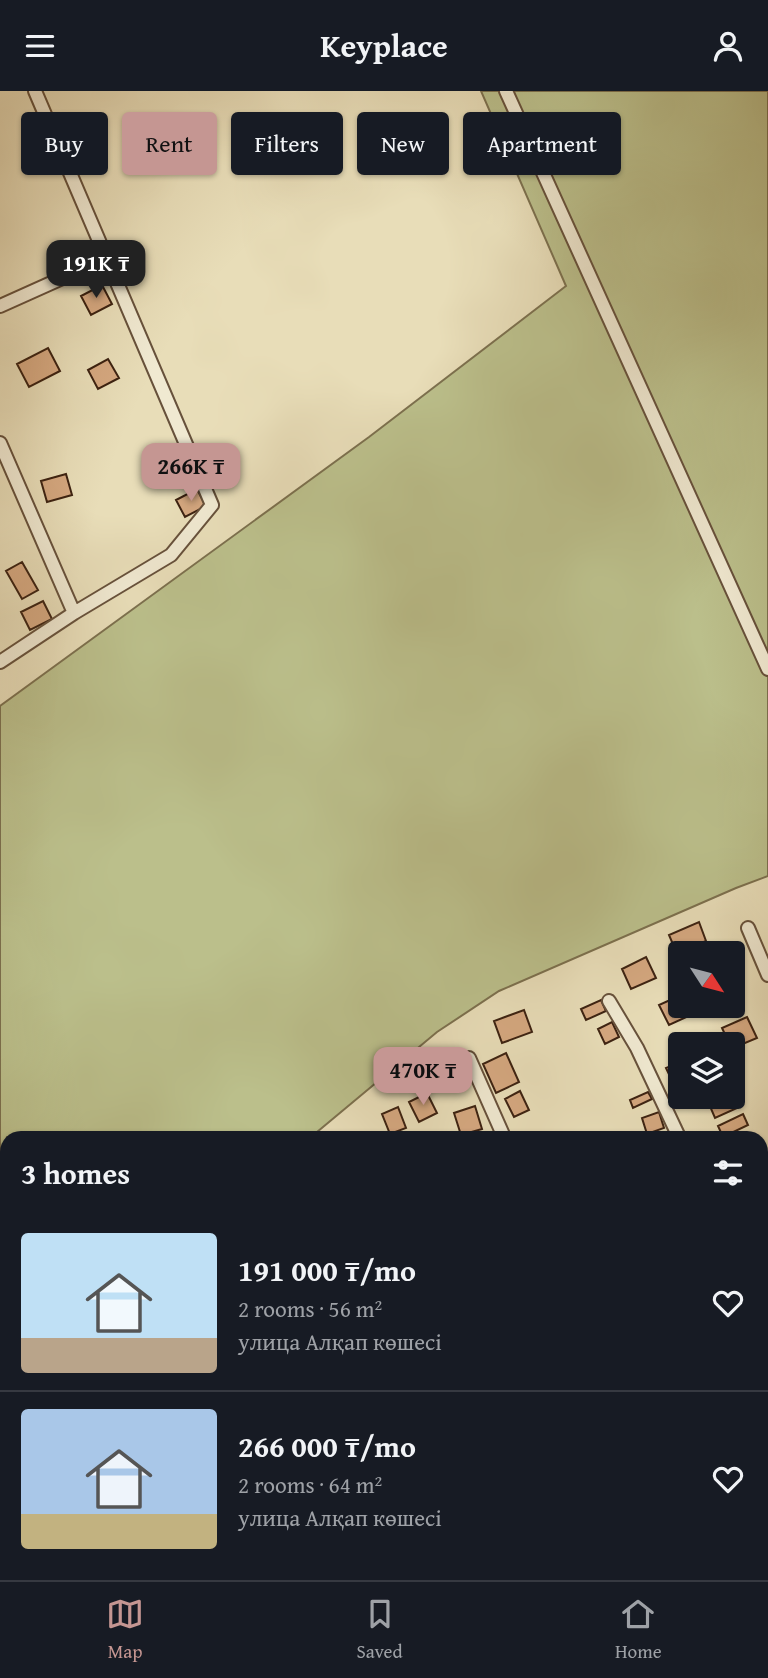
<!DOCTYPE html>
<html lang="en">
<head>
<meta charset="utf-8">
<style>
  body { margin:0; font-family:"Gentium Book Plus",serif; background:#20242c; color:#f1f3f6; height:100vh; display:flex; flex-direction:column; font-size:26px; white-space:nowrap }
  * { box-sizing:border-box; margin:0 }
  p { font-size:23px; color:#9ea1a6 }
  .icon { flex:none; width:38px; height:38px; fill:none; stroke:currentColor; stroke-width:2; stroke-linecap:round; stroke-linejoin:round }
  .map { position:relative; flex:1; overflow:hidden }
  .details { position:absolute; left:0px; top:1040px; width:768px; height:450px; display:flex; flex-direction:column; background:#171b24; border-radius:21px 21px 0 0; box-shadow:0 2px 5px #0004 }
  .details>* { flex:none }
  .hud { position:absolute; left:21px; top:21px; width:726px; height:63px; display:flex; gap:14px }
  .needle { width:46px; rotate:126deg }
  .controls { position:absolute; left:668px; top:850px; display:grid; gap:14px }
  .controls a { display:grid; place-items:center; width:77px; height:77px; border-radius:7px; background:#171b24; box-shadow:0 2px 5px #0004; font-size:35px }
  .price { position:absolute; translate:-50% -60px; padding:0 16px; border-radius:14px; background:#c59692; color:#111; font-size:23px; line-height:46px; filter:drop-shadow(0 2px 4px #0008) }
  .price::after { content:''; position:absolute; left:50%; top:42px; width:21px; height:16px; margin-left:-10px; background:inherit; clip-path:polygon(0 0,100% 0,50% 100%) }
  .price.active { background:#222; color:#fff }
  ul { padding:0; list-style:none }
  li { display:flex; align-items:center; gap:21px; height:175px; padding:0 21px }
  li+li { border-top:2px solid #363941 }
  li span { display:grid; place-items:center; flex:none; width:196px; height:140px; border-radius:7px; color:#555 }
  li>.icon { margin-inline-start:auto }
  span .icon { width:84px; height:84px; fill:#fffc; stroke-width:1 }
  li b { font-size:30px }
  h2 { display:flex; justify-content:space-between; align-items:center; height:84px; padding:0 21px; font-size:30px }
  .tag { padding:0 24px; border-radius:7px; background:#171b24; box-shadow:0 2px 5px #0004; font-size:24px; line-height:63px }
  .tag.active { background:#c59692; color:#111 }
  header { display:flex; justify-content:space-between; align-items:center; height:91px; padding:0 21px; background:#171b24; font-size:32px; font-weight:800 }
  .tab-bar { display:flex; justify-content:space-around; align-items:center; height:98px; border-top:2px solid #363941; background:#171b24; font-size:19px; color:#9ea1a6 }
  .tab-bar a { display:grid; justify-items:center; gap:4px }
  .tab-bar .active { color:#c59692 }
  .map>svg:first-child { display:block }
</style>
</head>
<body>
<header><svg class="icon" aria-label="menu" viewBox="0 0 24 24"><path d="M4 6h16M4 12h16M4 18h16"/></svg>Keyplace<svg class="icon" aria-label="person" viewBox="0 0 24 24"><circle cx="12" cy="8" r="4"/><path d="M4 21q1-7 8-7t8 7"/></svg></header>
<div class="map">
<svg width="768" height="1489" viewBox="0 0 768 1489">
  <rect width="100%" height="100%" fill="#e8ddb8"/>
  <filter id="stains"><feTurbulence type="fractalNoise" baseFrequency=".00286" numOctaves="4"/><feColorMatrix values="0 0 0 0 .2 0 0 0 0 .09 0 0 0 0 .02 0 0 0 .5 -.17"/></filter>
  <radialGradient id="worn" r=".72"><stop offset=".6" stop-color="#630" stop-opacity="0"/><stop offset="1" stop-color="#630" stop-opacity=".3"/></radialGradient>
  <path fill="#bbbf8b" stroke="#7c704e" stroke-width="2" d="M481,0H768V785L736,797L499,900L437,941L311,1046H7V1292L0,1298V615L369,346L566,195Z"/>
  <path fill="#d5a880" stroke="#3c2211" stroke-width="2" d="M102,194L112,213L91,224L81,205Z
    M48,257L60,280L29,296L17,273Z
    M108,268L119,287L98,298L88,279Z
    M181,368L189,387L174,393L166,374Z
    M66,383L72,404L47,411L41,390Z
    M197,398L206,415L185,426L176,409Z
    M22,471L38,499L22,508L6,480Z
    M43,510L52,528L30,539L21,521Z
    M699,831L706,850L677,863L669,844Z
    M646,866L656,887L631,898L622,878Z
    M681,904V915H690L693,923L669,934L659,914Z
    M601,909L606,920L586,929L581,918Z
    M524,919L532,941L502,952L494,930Z
    M747,926L757,947L733,957V954H730L722,937Z
    M612,931L619,946L605,953L598,938Z
    M506,962L519,991L496,1002L483,973Z
    M681,971V996L676,998L666,977Z
    M520,1000L529,1019L514,1026L505,1008Z
    M648,1001L652,1008L633,1017L630,1009Z
    M427,1002L437,1022L419,1031L409,1011Z
    M706,1006H732L737,1017L715,1027Z
    M475,1015L482,1038L461,1044L454,1022Z
    M398,1016L406,1037L390,1043L382,1023Z
    M659,1021L664,1037L647,1043L642,1027Z
    M743,1023L748,1034L723,1046L718,1035Z
    M768,1128V1148L761,1150V1130Z
    M768,1278V1308L766,1309L761,1297V1281Z
    M767,1349L768,1382L761,1385V1351Z
    M768,1427V1451L761,1453V1429Z
    M48,1482H66L69,1489H35Z
    M227,1482H257L259,1489H229Z
    M378,1482H388L391,1489H368L367,1486Z
    M502,1482H520L523,1489H500L498,1484Z"/>
  <g fill="none" stroke-linecap="round" stroke-linejoin="round">
    <g stroke="#67513b" stroke-width="16">
      <path id="street" d="M506,0L768,578
        M0,215L107,167
        M0,352L74,522
        M0,571L74,522L171,464L212,414L35,0
        M748,837L768,884
        M609,910L637,957L679,1046
        M469,967L504,1046
        M761,1225L768,1239
        M761,1337L768,1335
        M121,1482L124,1489
        M359,1482L361,1489
        M542,1482L545,1489
        M731,1482L733,1489
        M296,1489L316,1482"/>
    </g>
    <use href="#street" stroke="#f0e9d1" stroke-width="12"/>
  </g>
  <rect width="100%" height="100%" filter="url(#stains)"/>
  <rect width="100%" height="100%" fill="url(#worn)"/>
</svg>
<div class="controls">
<a><svg class="needle" viewBox="-14 -14 28 28"><path d="M0-13l5 13h-10z" fill="#e53935"/><path d="M0 13l5-13h-10z" fill="#9ea1a6"/></svg></a>
<a><svg class="icon" aria-label="layers" viewBox="0 0 24 24"><path d="M12 4l9 5-9 5-9-5zM3 14l9 5 9-5"/></svg></a>
</div>
<b class="price active" style="left:96px;top:209px">191K ₸</b>
<b class="price" style="left:191px;top:412px">266K ₸</b>
<b class="price" style="left:423px;top:1016px">470K ₸</b>
<div class="hud">
<a class="tag">Buy</a>
<a class="tag active">Rent</a>
<a class="tag">Filters</a>
<a class="tag">New</a>
<a class="tag">Apartment</a>
</div>
<section class="details">
<h2>3 homes<svg class="icon" aria-label="filters" viewBox="0 0 24 24"><path d="M4 7h16M4 17h16"/><circle cx="9" cy="7" r="2"/><circle cx="15" cy="17" r="2"/></svg></h2>
<ul>
<li><span style="background:linear-gradient(#bfe0f5 75%,#b9a48a 0)"><svg class="icon" aria-label="home" viewBox="0 0 24 24"><path d="M3 11l9-7 9 7M6 9v11h12V9"/></svg></span><div><b>191 000 ₸/mo</b><p>2 rooms · 56 m²</p><p>улица Алқап көшесі</p></div><svg class="icon" aria-label="heart" viewBox="0 0 24 24"><path d="M12 20l-8-8c-3-5 5-10 8-4 3-6 11-1 8 4z"/></svg></li>
<li><span style="background:linear-gradient(#a9c7e8 75%,#c2b280 0)"><svg class="icon" aria-label="home" viewBox="0 0 24 24"><path d="M3 11l9-7 9 7M6 9v11h12V9"/></svg></span><div><b>266 000 ₸/mo</b><p>2 rooms · 64 m²</p><p>улица Алқап көшесі</p></div><svg class="icon" aria-label="heart" viewBox="0 0 24 24"><path d="M12 20l-8-8c-3-5 5-10 8-4 3-6 11-1 8 4z"/></svg></li>
</ul>
</section>
</div>
<nav class="tab-bar">
<a class="active"><svg class="icon" aria-label="map" viewBox="0 0 24 24"><path d="M3 6l6-2 6 2 6-2v14l-6 2-6-2-6 2zM9 4v14M15 6v14"/></svg>Map</a>
<a><svg class="icon" aria-label="saved" viewBox="0 0 24 24"><path d="M7 4h10v16l-5-4-5 4z"/></svg>Saved</a>
<a><svg class="icon" aria-label="home" viewBox="0 0 24 24"><path d="M3 11l9-7 9 7M6 9v11h12V9"/></svg>Home</a>
</nav>
</body>
</html>
